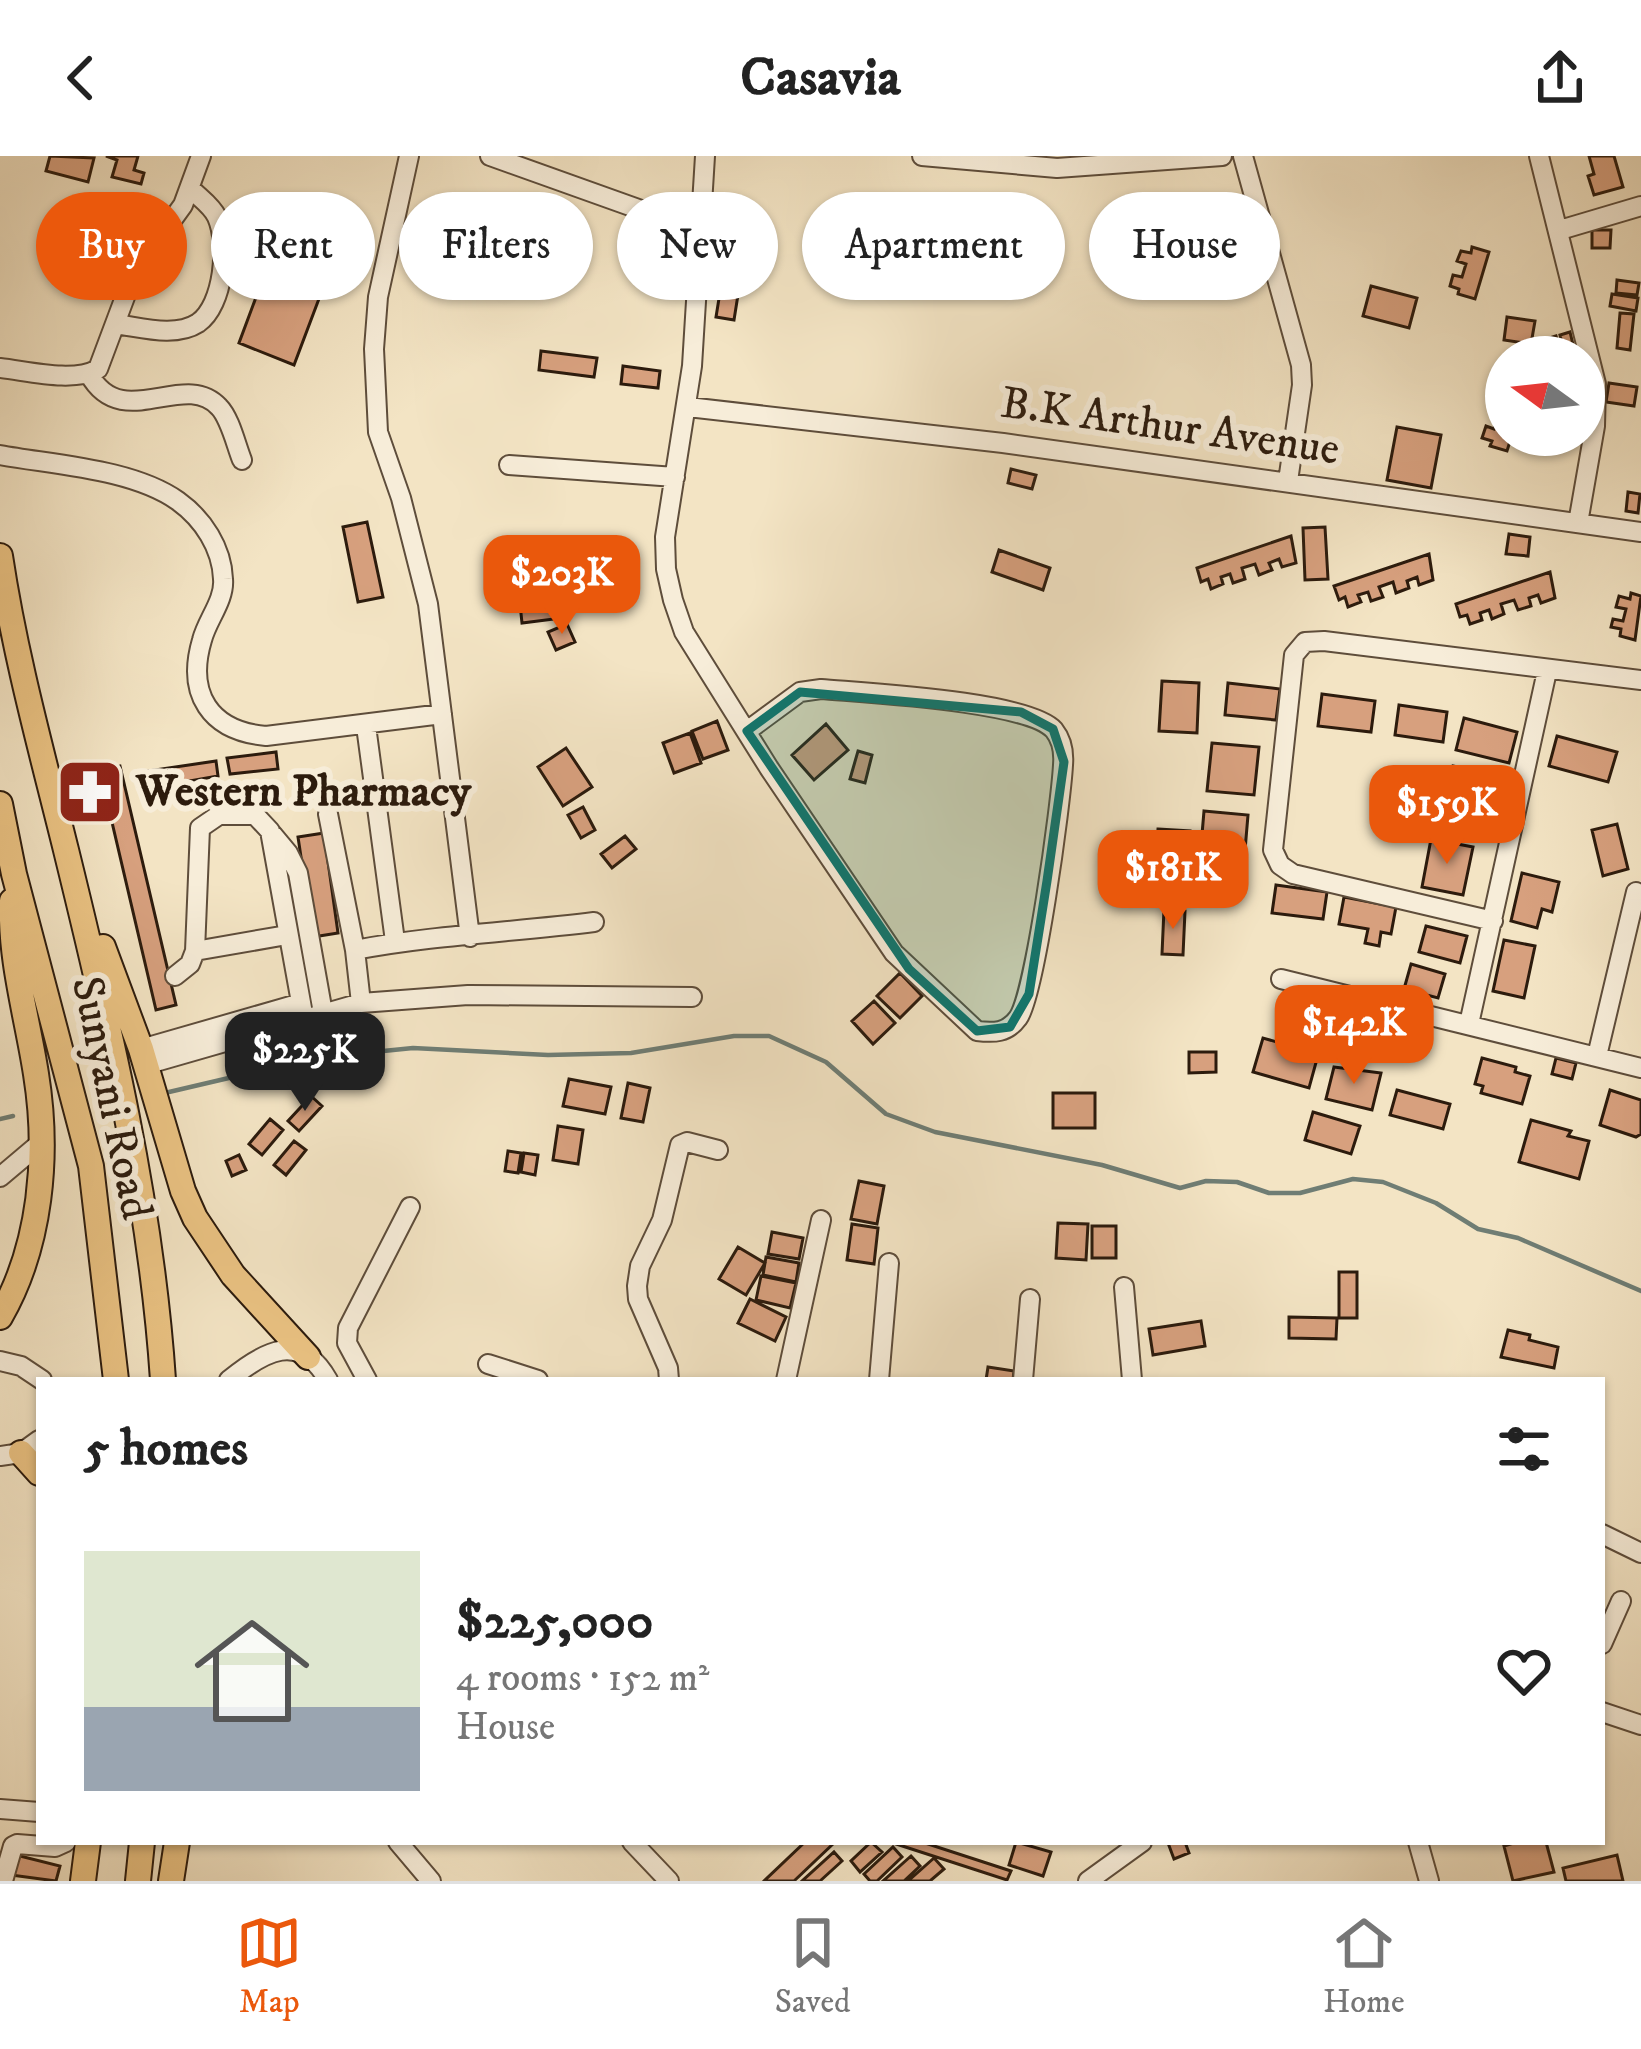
<!DOCTYPE html>
<html lang="en">
<head>
<meta charset="utf-8">
<style>
  body { margin:0; font-family:"IM FELL DW Pica",serif; background:#f2f2f2; color:#222; height:100vh; display:flex; flex-direction:column; font-size:45px; white-space:nowrap }
  * { box-sizing:border-box; margin:0 }
  p { font-size:39px; color:#767676 }
  .icon { flex:none; width:66px; height:66px; fill:none; stroke:currentColor; stroke-width:2; stroke-linecap:round; stroke-linejoin:round }
  .map { position:relative; flex:1; overflow:hidden }
  .details { position:absolute; left:36px; top:1221px; width:1569px; height:468px; display:flex; flex-direction:column; background:#fff; border-radius:0px; box-shadow:0 3px 9px #0004 }
  .details>* { flex:none }
  .guide { position:absolute; left:36px; top:36px; width:1569px; height:108px; display:flex; gap:24px }
  .needle { width:78px; rotate:285deg }
  .controls { position:absolute; left:1485px; top:180px; display:grid; gap:24px }
  .controls a { display:grid; place-items:center; width:120px; height:120px; border-radius:50%; background:#fff; box-shadow:0 3px 9px #0004; font-size:60px }
  .price { position:absolute; translate:-50% -102px; padding:0 27px; border-radius:24px; background:#ea580c; color:#fff; font-size:39px; line-height:78px; filter:drop-shadow(0 3px 6px #0008) }
  .price::after { content:''; position:absolute; left:50%; top:72px; width:36px; height:27px; margin-left:-18px; background:inherit; clip-path:polygon(0 0,100% 0,50% 100%) }
  .price.active { background:#222; color:#fff }
  ul { padding:0; list-style:none }
  li { display:flex; align-items:center; gap:36px; height:300px; padding:0 48px }
  li span { display:grid; place-items:center; flex:none; width:336px; height:240px; border-radius:0px; color:#555 }
  li>.icon { margin-inline-start:auto }
  span .icon { width:144px; height:144px; fill:#fffc; stroke-width:1 }
  li b { font-size:51px }
  h2 { display:flex; justify-content:space-between; align-items:center; height:144px; padding:0 48px; font-size:51px }
  .chip { padding:0 42px; border-radius:54px; background:#fff; box-shadow:0 3px 9px #0004; font-size:42px; line-height:108px }
  .chip.active { background:#ea580c; color:#fff }
  header { display:flex; justify-content:space-between; align-items:center; height:156px; padding:0 48px; background:#fff; font-size:54px; font-weight:800 }
  .menu { display:flex; justify-content:space-around; align-items:center; height:168px; border-top:3px solid #e0e0e0; background:#fff; font-size:33px; color:#767676 }
  .menu a { display:grid; justify-items:center; gap:6px }
  .menu .active { color:#ea580c }
  .map>svg:first-child { display:block }
</style>
</head>
<body>
<header><svg class="icon" aria-label="back" viewBox="0 0 24 24"><path d="M15 5l-7 7 7 7"/></svg>Casavia<svg class="icon" aria-label="share" viewBox="0 0 24 24"><path d="M12 15V3M7 8l5-5 5 5M5 13v7h14v-7"/></svg></header>
<div class="map">
<svg width="1641" height="1725" viewBox="0 0 1641 1725">
  <rect width="100%" height="100%" fill="#f3e4c4"/>
  <filter id="stains"><feTurbulence type="fractalNoise" baseFrequency=".00167" numOctaves="4"/><feColorMatrix values="0 0 0 0 .2 0 0 0 0 .09 0 0 0 0 .02 0 0 0 .5 -.17"/></filter>
  <radialGradient id="worn" r=".72"><stop offset=".6" stop-color="#630" stop-opacity="0"/><stop offset="1" stop-color="#630" stop-opacity=".3"/></radialGradient>
  <g fill="none" stroke-linecap="round" stroke-linejoin="round">
    <path stroke="#6f7d74" stroke-width="4.5" d="M169,936L314,902L413,892L548,899L631,897L734,880H769L826,906L886,958L935,976L1102,1009L1180,1032L1206,1025L1237,1026L1269,1037H1300L1353,1023L1383,1026L1436,1047L1478,1073L1518,1082L1641,1135
      M0,963L13,960"/>
  </g>
  <path fill="#d7a07e" stroke="#2c1b0d" stroke-width="3" d="M50,0L94,2L88,26L46,15Z
    M138,0L134,14L144,17L141,28L112,21L117,4L106,0Z
    M1589,0H1614L1623,31L1594,39L1588,20L1594,18Z
    M284,66L340,87L294,209L239,187Z
    M1592,74H1611L1610,92H1592Z
    M1472,91L1489,96L1475,143L1458,138L1459,133L1450,130L1453,119L1462,121L1466,108L1457,105L1461,95L1471,97Z
    M722,124L740,126L734,164L716,161Z
    M1617,124L1639,127L1637,139L1616,137Z
    M1371,130L1417,142L1409,172L1363,160Z
    M1612,138L1638,142L1636,155L1610,150Z
    M1620,157L1634,158L1630,194L1617,192Z
    M1507,161L1535,165L1531,188L1504,184Z
    M1570,176L1575,197L1565,199L1560,179Z
    M1556,180L1561,196L1545,201L1540,185Z
    M541,195L597,202L594,221L539,214Z
    M623,210L660,215L658,232L621,228Z
    M1609,227L1637,231L1634,250L1606,246Z
    M1505,243L1506,279H1512L1507,295L1490,290L1492,285L1482,282L1486,270L1494,273L1498,259L1490,257L1493,246L1503,249Z
    M1397,271L1441,279L1431,332L1387,324Z
    M1011,313L1036,319L1032,333L1008,327Z
    M1628,336L1640,338L1638,357L1626,355Z
    M367,366L383,441L358,446L343,371Z
    M1325,371L1328,423L1305,424L1303,372Z
    M1509,378L1530,381L1528,400L1506,398Z
    M1291,380L1296,407L1282,411L1279,403L1269,407L1272,414L1259,419L1255,408L1242,412L1245,423L1233,427L1230,418L1221,421L1223,428L1211,433L1208,423L1201,426L1197,412Z
    M999,394L1050,412L1043,434L992,416Z
    M1429,398L1433,424L1419,429L1417,421L1407,425L1409,432L1396,437L1393,426L1379,431L1383,441L1371,445L1368,436L1358,439L1361,446L1348,451L1345,441L1339,444L1334,430Z
    M1550,416L1555,442L1541,447L1538,439L1529,442L1531,450L1518,454L1514,444L1501,448L1504,458L1492,463L1489,454L1480,457L1482,464L1470,468L1467,459L1460,461L1456,448Z
    M1631,437L1641,440L1635,484L1620,480L1621,473L1611,471L1613,463L1623,465L1626,453L1616,451L1619,440L1630,443Z
    M560,443L562,462L522,467L520,448Z
    M567,468L575,486L556,494L548,476Z
    M1162,525L1199,527L1197,577L1159,575Z
    M1228,527L1280,533L1276,564L1225,559Z
    M1322,538L1375,545L1371,576L1318,570Z
    M1399,549L1447,556L1443,586L1395,579Z
    M1464,562L1517,576L1509,607L1456,594Z
    M717,565L728,594L703,603L692,575Z
    M826,568L848,594L814,624L792,599Z
    M690,577L701,607L674,617L663,587Z
    M1557,580L1617,596L1608,626L1549,610Z
    M1212,587L1259,591L1254,639L1207,635Z
    M566,592L592,631L563,650L538,611Z
    M858,595L872,599L865,627L850,623Z
    M276,596L278,613L230,618L227,602Z
    M216,605L218,620L150,632L148,615Z
    M120,610L176,849L156,854L100,615Z
    M1453,610L1503,621L1497,647L1447,636Z
    M583,651L595,674L581,682L568,659Z
    M1204,655L1248,659L1244,706L1200,702Z
    M1617,668L1628,713L1603,720L1592,674Z
    M1158,673L1190,675L1187,729L1155,728Z
    M324,677L338,777L313,781L298,681Z
    M625,680L636,693L612,712L601,698Z
    M1431,683L1473,691L1463,739L1422,731Z
    M1522,717L1559,726L1552,756L1542,753L1537,772L1511,765Z
    M1276,729L1327,736L1323,763L1272,757Z
    M1344,741L1396,751L1391,778L1381,776L1379,790L1365,787L1368,773L1339,768Z
    M1164,753L1185,755L1183,799L1162,798Z
    M1426,770L1467,780L1460,807L1419,796Z
    M1504,784L1535,790L1524,842L1493,835Z
    M1411,808L1445,818L1438,842L1404,833Z
    M900,817L922,840L900,862L877,840Z
    M874,845L895,867L873,888L852,865Z
    M1282,881L1320,892L1309,932L1253,916L1263,882L1280,887Z
    M1189,896H1216V916L1189,917Z
    M1482,902L1516,911L1515,916L1530,920L1522,948L1481,937L1483,930L1475,928Z
    M1556,902L1576,907L1572,923L1552,918Z
    M1334,911L1381,917L1372,954L1326,943Z
    M569,923L611,931L605,958L563,950Z
    M628,927L650,932L643,966L621,962Z
    M1397,934L1450,948L1443,973L1390,959Z
    M1610,934L1641,944V978L1636,981L1600,969Z
    M1053,937H1095V972H1053Z
    M311,940L322,950L299,975L288,965Z
    M1313,956L1360,970L1351,998L1305,984Z
    M270,963L283,974L262,999L249,988Z
    M1531,964L1571,975L1568,980L1589,985L1579,1023L1519,1006Z
    M558,970L583,974L578,1008L553,1004Z
    M294,985L306,994L286,1019L274,1009Z
    M508,995L521,997L518,1017L505,1015Z
    M524,997L538,999L535,1019L521,1016Z
    M239,999L246,1014L232,1020L226,1005Z
    M859,1025L884,1030L877,1068L851,1063Z
    M1058,1067L1088,1068L1086,1104L1056,1102Z
    M852,1068L878,1072L874,1108L847,1104Z
    M1092,1070H1116V1102H1092Z
    M772,1076L803,1082L799,1103L768,1098Z
    M738,1091L765,1107L746,1139L719,1123Z
    M766,1101L799,1107L796,1126L763,1119Z
    M1339,1116H1357V1162H1339Z
    M761,1120L796,1127L790,1152L756,1144Z
    M750,1143L786,1161L775,1185L738,1167Z
    M1289,1161L1337,1162L1336,1183L1289,1182Z
    M1201,1165L1205,1190L1153,1199L1149,1173Z
    M1508,1174L1530,1179L1529,1184L1558,1191L1554,1212L1501,1201Z
    M988,1211L1014,1215L1013,1224H986Z
    M805,1686H835L794,1725H764Z
    M871,1686L882,1696L860,1716L851,1705Z
    M890,1686H922L1011,1715L1007,1724Z
    M1016,1686L1051,1696L1043,1720L1009,1709Z
    M1185,1686L1189,1697L1174,1703L1168,1687Z
    M1517,1686H1546L1554,1716L1513,1725L1504,1690Z
    M893,1691L902,1701L877,1725H870L864,1718Z
    M834,1696L842,1705L820,1725H802Z
    M16,1699L60,1710L56,1725L11,1719Z
    M1617,1699L1623,1725H1566L1563,1712Z
    M911,1700L920,1710L904,1725H883Z
    M934,1702L944,1713L930,1725H908Z"/>
  <g fill="none" stroke-linecap="round" stroke-linejoin="round">
    <g stroke="#5e4d3b" stroke-width="22">
      <path id="minor" d="M409,0L378,141L374,193L378,276L401,342L428,448L470,781
        M490,0L700,75
        M705,0L692,210L665,381L666,413L673,444L684,476L769,612L894,797L977,875C994,877 1007,877 1018,862C1035,839 1061,647 1063,609C1064,597 1062,584 1054,574C1028,545 866,537 821,533L800,536L747,575
        M922,0L1057,12L1222,0
        M1243,0L1301,209L1302,229L1288,325
        M1539,0L1596,228L1595,270L1578,367
        M1560,74L1641,50
        M115,168C140,171 175,182 198,167C224,149 229,88 217,61C212,50 200,42 192,34
        M0,212C28,215 73,227 98,213L134,117L183,49L201,0
        M89,218C122,278 184,213 219,251C230,262 236,289 242,304
        M688,251L1003,287L1641,376
        M0,299C55,309 133,313 178,345C203,363 222,392 223,423C225,444 207,464 202,484C186,538 210,575 266,580L442,558
        M509,309L675,321
        M366,570L395,785
        M328,658L355,794
        M273,679L288,697L298,717L323,857
        M1493,765L1293,718L1280,709L1273,694L1294,499L1305,486L1324,485L1641,524
        M195,795L287,779
        M175,820L190,808L195,795L200,672L219,659H255L270,675L304,863
        M1281,823L1641,912
        M361,847L355,794C433,779 515,776 594,766
        M1469,868L1547,515
        M141,893L301,847
        M1597,900L1636,736
        M145,909L361,847L468,839L692,841
        M0,1021L44,984
        M1124,1131L1132,1224
        M0,1205L21,1210L42,1224
        M488,1208L538,1224
        M229,1224C263,1196 300,1174 328,1224
        M367,1224L347,1187L348,1172L410,1051
        M669,1224L668,1212L638,1143L637,1130L640,1110L662,1064L680,989L687,986L718,994
        M786,1224L821,1064
        M879,1224L889,1107
        M1023,1224L1030,1143
        M0,1300L21,1297L39,1284
        M1602,1378L1641,1397
        M1602,1488L1621,1445
        M1602,1556L1641,1569
        M0,1653L39,1656
        M398,1686L431,1725
        M632,1686L669,1725
        M1418,1686L1429,1725
        M3,1725L13,1690L17,1688L55,1691L66,1686
        M1088,1725L1142,1686"/>
    </g>
    <g stroke="#2c1b0d" stroke-width="28">
      <path id="major" d="M0,400C15,500 42,597 66,694C109,869 151,1044 163,1224
        M0,648L14,718L91,1010L116,1224
        M103,791L141,893L183,1035L195,1062L233,1119L308,1201
        M0,1161C41,1090 49,999 36,918C27,860 10,805 12,745
        M21,1297L39,1317
        M83,1725L88,1686
        M138,1725L142,1686
        M171,1725L177,1686"/>
    </g>
    <use href="#minor" stroke="#f7edd9" stroke-width="18"/>
    <use href="#major" stroke="#eac282" stroke-width="24"/>
  </g>
  <path fill="#0f766e" fill-opacity="0.2" stroke="#0f766e" stroke-width="9" stroke-linejoin="round" d="M800,536L1021,556L1053,573L1064,606L1047,725L1029,838L1010,871L977,875L909,813L747,575Z"/>
  <defs>
    <g id="pharmacy-square" transform="scale(3.45)"><rect x="-9" y="-9" width="18" height="18" rx="4" fill="#8f2418" stroke="#f7edd9"/><path d="M-2-6h4v4h4v4h-4v4h-4v-4h-4v-4h4Z" fill="#fff"/></g>
  </defs>
  <g fill-rule="evenodd">
    <use href="#pharmacy-square" x="90" y="636"/>
  </g>
  <g text-anchor="middle" dominant-baseline="central" stroke-width="12" stroke-linejoin="round" paint-order="stroke">
    <g font-size="45" fill="#2c1b0d" stroke="#f7edd9">
      <text transform="translate(1170 271) rotate(8)">B.K Arthur Avenue</text>
      <text transform="translate(111 942) rotate(78)">Sunyani Road</text>
    </g>
    <g font-size="45" font-weight="bold" fill="#2c1b0d" stroke="#f7edd9" text-anchor="start">
      <text x="136" y="636">Western Pharmacy</text>
    </g>
  </g>
  <rect width="100%" height="100%" filter="url(#stains)"/>
  <rect width="100%" height="100%" fill="url(#worn)"/>
</svg>
<div class="controls">
<a><svg class="needle" viewBox="-14 -14 28 28"><path d="M0-13l5 13h-10z" fill="#e53935"/><path d="M0 13l5-13h-10z" fill="#767676"/></svg></a>
</div>
<b class="price" style="left:562px;top:481px">$203K</b>
<b class="price" style="left:1447px;top:711px">$159K</b>
<b class="price" style="left:1173px;top:776px">$181K</b>
<b class="price" style="left:1354px;top:931px">$142K</b>
<b class="price active" style="left:305px;top:958px">$225K</b>
<div class="guide">
<a class="chip active">Buy</a>
<a class="chip">Rent</a>
<a class="chip">Filters</a>
<a class="chip">New</a>
<a class="chip">Apartment</a>
<a class="chip">House</a>
</div>
<section class="details">
<h2>5 homes<svg class="icon" aria-label="filters" viewBox="0 0 24 24"><path d="M4 7h16M4 17h16"/><circle cx="9" cy="7" r="2"/><circle cx="15" cy="17" r="2"/></svg></h2>
<ul>
<li><span style="background:linear-gradient(#dfe7d0 65%,#9aa5b1 0)"><svg class="icon" aria-label="home" viewBox="0 0 24 24"><path d="M3 11l9-7 9 7M6 9v11h12V9"/></svg></span><div><b>$225,000</b><p>4 rooms · 152 m²</p><p>House</p></div><svg class="icon" aria-label="heart" viewBox="0 0 24 24"><path d="M12 20l-8-8c-3-5 5-10 8-4 3-6 11-1 8 4z"/></svg></li>
</ul>
</section>
</div>
<nav class="menu">
<a class="active"><svg class="icon" aria-label="map" viewBox="0 0 24 24"><path d="M3 6l6-2 6 2 6-2v14l-6 2-6-2-6 2zM9 4v14M15 6v14"/></svg>Map</a>
<a><svg class="icon" aria-label="saved" viewBox="0 0 24 24"><path d="M7 4h10v16l-5-4-5 4z"/></svg>Saved</a>
<a><svg class="icon" aria-label="home" viewBox="0 0 24 24"><path d="M3 11l9-7 9 7M6 9v11h12V9"/></svg>Home</a>
</nav>
</body>
</html>
